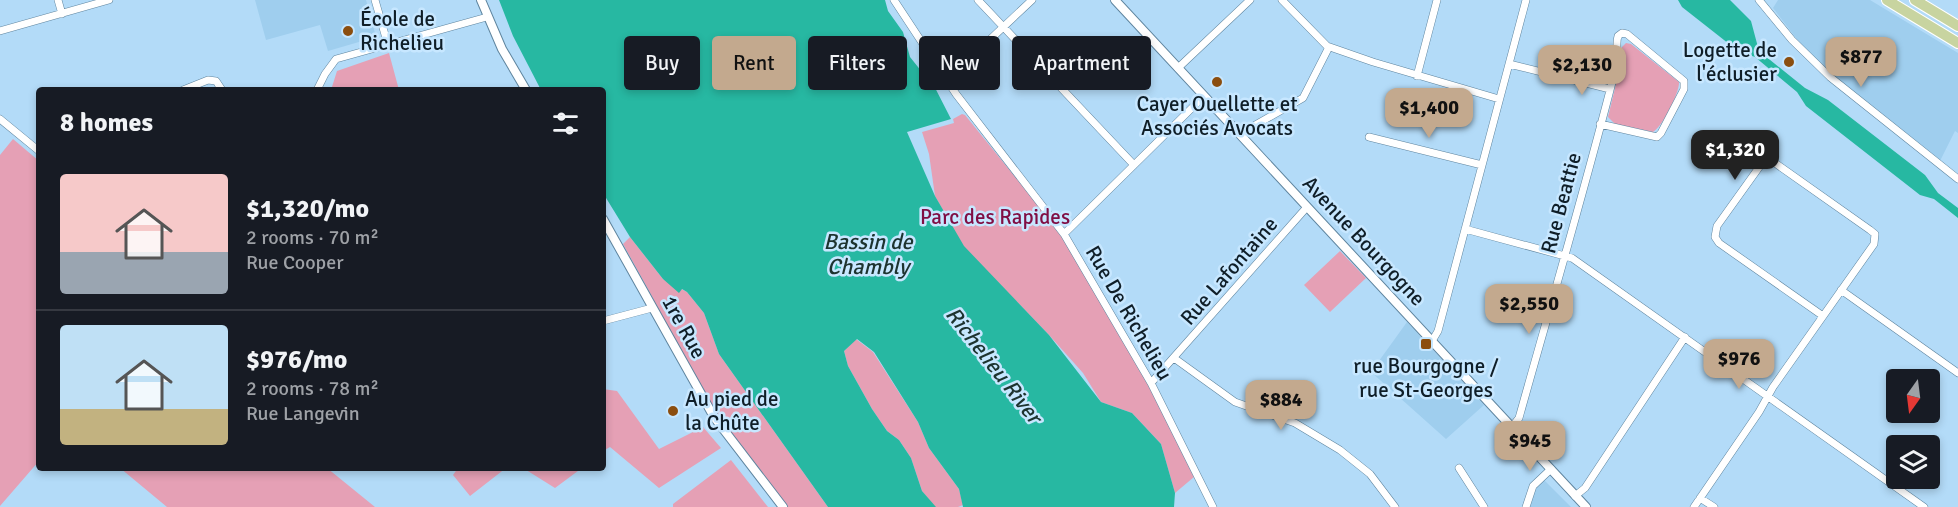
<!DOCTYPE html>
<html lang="en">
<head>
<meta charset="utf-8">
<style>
  body { margin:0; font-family:Signika,sans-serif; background:#20242c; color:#f1f3f6; height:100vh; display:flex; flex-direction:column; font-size:22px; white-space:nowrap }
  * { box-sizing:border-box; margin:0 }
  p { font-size:20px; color:#9ea1a6 }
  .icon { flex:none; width:33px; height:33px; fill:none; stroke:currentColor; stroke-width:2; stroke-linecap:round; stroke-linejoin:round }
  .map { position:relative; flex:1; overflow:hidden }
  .panel { position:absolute; left:36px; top:87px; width:570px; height:384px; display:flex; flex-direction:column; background:#171b24; border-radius:6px; box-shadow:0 3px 9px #0003 }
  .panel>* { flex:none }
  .hud { position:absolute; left:624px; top:36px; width:570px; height:54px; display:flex; gap:12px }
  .needle { width:39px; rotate:194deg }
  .tools { position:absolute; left:1886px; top:369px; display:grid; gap:12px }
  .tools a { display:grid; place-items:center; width:54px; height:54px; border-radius:6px; background:#171b24; box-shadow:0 3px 9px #0003; font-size:30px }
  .price { position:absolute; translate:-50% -51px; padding:0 14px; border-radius:12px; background:#c3a98e; color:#111; font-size:20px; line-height:39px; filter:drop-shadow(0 2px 3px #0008) }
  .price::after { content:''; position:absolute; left:50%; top:36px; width:18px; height:14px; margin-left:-9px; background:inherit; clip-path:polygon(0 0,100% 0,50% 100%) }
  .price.on { background:#222; color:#fff }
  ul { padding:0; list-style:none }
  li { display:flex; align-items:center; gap:18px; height:150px; padding:0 24px }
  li+li { border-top:2px solid #363941 }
  li span { display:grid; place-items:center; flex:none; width:168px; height:120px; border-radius:6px; color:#555 }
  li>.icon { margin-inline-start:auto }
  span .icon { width:72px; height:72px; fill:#fffc; stroke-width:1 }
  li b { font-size:26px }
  h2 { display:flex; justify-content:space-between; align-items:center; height:72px; padding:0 24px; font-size:26px }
  .tag { padding:0 21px; border-radius:6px; background:#171b24; box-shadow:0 3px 9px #0003; font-size:21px; line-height:54px }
  .tag.on { background:#c3a98e; color:#111 }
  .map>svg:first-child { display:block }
</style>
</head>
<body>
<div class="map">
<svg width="1958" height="507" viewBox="0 0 1958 507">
  <rect width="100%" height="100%" fill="#b3dbf8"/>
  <path fill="#9fceee" d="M255,0H366L376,37L328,51L320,25L266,40Z
    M1778,0H1870L1958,53V133L1955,131L1940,161L1840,83L1806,51L1773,8Z
    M1407,322L1484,405L1446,439L1371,372Z
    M1544,480L1571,507H1526L1531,492Z"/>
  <path fill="#e5a0b5" d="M1626,43L1631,44L1679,82C1680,92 1662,128 1653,132L1615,124L1608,117L1622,59V47Z
    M389,53L399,90H331L337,71Z
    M962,114L965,115L1042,210L1066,243L1151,390L1194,477L1175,493L1161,444L1132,413L1101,402L1083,373L1049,335L963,246L935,196L929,154L922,132L954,123L953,119Z
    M13,139L39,161V461L0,506V155Z
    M630,237L663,279L687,292L704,313L719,354L828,507H783L714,417L652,308L654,300L623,244Z
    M1340,251L1366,278L1330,312L1304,285Z
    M856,339L873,352L918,422L929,448L959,489L963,505L958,507H935L922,491L911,458L899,440L887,431L872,409L848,366L844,351Z
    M603,389L617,391L659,449L703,427L721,448L659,488L610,447L603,451Z
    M731,460L768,507H673V504Z
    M120,468H327L375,507H167Z
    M458,468H506L470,496L453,475Z
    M523,468H582L555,488Z"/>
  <path fill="#27b8a2" d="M499,0H885L888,11L903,32L910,57L922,72L929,76L951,119L907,132L935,196L964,246L1049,335L1101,402L1132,413L1161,444L1175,493L1174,507H963L959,489L929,448L918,422L874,352L857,339L844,351L848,366L872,409L887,431L899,440L911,458L922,491L936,507H828L719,354L704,313L687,292L682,289L679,293L663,279L630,237L603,193V90H541L513,36Z
    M1678,0H1730L1751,21L1759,51L1805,88L1828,100L1925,175L1938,193L1958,208V218L1934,199L1920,195L1806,106L1797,92L1755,57L1738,51L1682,7Z"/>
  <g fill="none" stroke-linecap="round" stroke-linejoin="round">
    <g stroke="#5f859f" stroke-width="8">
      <path id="minor" d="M58,0L62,14
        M375,0L388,45
        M894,0L956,94L1064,234L1151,383L1213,507
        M978,0L1134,165
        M1282,0L1327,46L1373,62L1499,99
        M1759,0L1792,40L1830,77L1958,179
        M0,31L109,0
        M1509,64L1610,89
        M1178,68L1250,0
        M1417,76L1437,0
        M947,80L1032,0
        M183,90L208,80L216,81L222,90
        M317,90L325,74L336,59L487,17
        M0,119L39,151
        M1242,136L1250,128L1303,98L1329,47
        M1369,137L1482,165
        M1465,229L1572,258L1924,507
        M1064,234L1204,96
        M1841,290L1958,373
        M603,321L652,308
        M1432,341L1438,331L1526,0
        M1174,358L1235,402L1295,423L1340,450L1370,474L1395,507
        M1151,383L1307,207
        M1512,427L1519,418C1552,300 1587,182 1617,63C1619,53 1615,45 1618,36L1622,33L1627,34L1684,81V89L1661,133L1657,137L1600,124
        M1459,468L1484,507
        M1575,496L1585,488L1685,337
        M1700,498L1714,507
        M1526,507L1533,486L1551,469
        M1694,507L1759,412L1773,387L1874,244L1875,234L1870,230L1775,163L1766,162L1760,166L1717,226L1715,237L1719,243L1823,316"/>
    </g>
    <g stroke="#5f859f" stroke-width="10">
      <path id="tertiary" d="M481,0L502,49L526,90
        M1115,0L1586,507
        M603,219L714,417L783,507"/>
    </g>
    <g stroke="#fff" stroke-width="12">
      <path id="primary" d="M1887,0L1958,43
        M1915,0L1958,26"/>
    </g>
    <use href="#minor" stroke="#fff" stroke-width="7"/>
    <use href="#tertiary" stroke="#fff" stroke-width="8"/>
    <use href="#primary" stroke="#c8d4a0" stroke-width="10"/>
  </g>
  <g fill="#8b4e0f" stroke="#c7e7ff" stroke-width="2">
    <circle cx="348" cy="31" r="6"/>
    <circle cx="1789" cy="62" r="6"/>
    <circle cx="1217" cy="82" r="6"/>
    <rect x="1420" y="338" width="12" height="12" rx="3"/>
    <circle cx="673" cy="411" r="6"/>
  </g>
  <g text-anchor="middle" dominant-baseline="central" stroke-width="5" stroke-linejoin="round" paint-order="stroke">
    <g font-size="21" fill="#0f1e28" stroke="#c7e7ff" text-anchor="start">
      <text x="360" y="19">École de<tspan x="360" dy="24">Richelieu</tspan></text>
      <text x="1777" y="50" text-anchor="end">Logette de<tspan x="1777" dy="24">l'éclusier</tspan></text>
      <text x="1217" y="104" text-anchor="middle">Cayer Ouellette et<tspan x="1217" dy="24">Associés Avocats</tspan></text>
      <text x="1426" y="366" text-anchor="middle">rue Bourgogne /<tspan x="1426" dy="24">rue St-Georges</tspan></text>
      <text x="685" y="399">Au pied de<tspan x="685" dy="24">la Chûte</tspan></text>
    </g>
    <g font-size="21" fill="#0f1e28" stroke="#c7e7ff">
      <text transform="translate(1561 203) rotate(-75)">Rue Beattie</text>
      <text transform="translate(1364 241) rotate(47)">Avenue Bourgogne</text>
      <text transform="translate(1229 271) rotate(-49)">Rue Lafontaine</text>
      <text transform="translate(1129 313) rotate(60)">Rue De Richelieu</text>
      <text transform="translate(684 327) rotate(61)">1re Rue</text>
    </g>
    <g font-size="21" fill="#800e44" stroke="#c7e7ff">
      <text x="995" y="217">Parc des Rapides</text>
    </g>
    <g font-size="22" font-style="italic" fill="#1d332f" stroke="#c7e7ff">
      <text x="868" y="241">Bassin de<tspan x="868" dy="25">Chambly</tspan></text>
      <text transform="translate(994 365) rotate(52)">Richelieu River</text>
    </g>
  </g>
</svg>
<div class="tools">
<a><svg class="needle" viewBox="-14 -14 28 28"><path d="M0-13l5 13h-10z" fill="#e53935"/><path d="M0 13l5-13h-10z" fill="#9ea1a6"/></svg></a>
<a><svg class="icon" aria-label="layers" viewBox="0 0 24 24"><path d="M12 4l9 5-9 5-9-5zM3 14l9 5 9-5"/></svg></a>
</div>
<b class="price" style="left:1861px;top:88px">$877</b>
<b class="price" style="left:1582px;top:96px">$2,130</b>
<b class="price" style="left:1429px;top:139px">$1,400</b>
<b class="price on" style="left:1735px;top:181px">$1,320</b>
<b class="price" style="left:1529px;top:335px">$2,550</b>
<b class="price" style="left:1739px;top:390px">$976</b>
<b class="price" style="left:1281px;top:431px">$884</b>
<b class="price" style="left:1530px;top:472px">$945</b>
<div class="hud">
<a class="tag">Buy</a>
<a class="tag on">Rent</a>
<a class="tag">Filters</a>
<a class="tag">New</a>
<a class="tag">Apartment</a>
</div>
<section class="panel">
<h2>8 homes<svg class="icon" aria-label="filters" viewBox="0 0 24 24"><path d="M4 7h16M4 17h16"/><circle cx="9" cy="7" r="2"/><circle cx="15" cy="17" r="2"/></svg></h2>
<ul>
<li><span style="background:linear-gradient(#f6c9c9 65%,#9aa5b1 0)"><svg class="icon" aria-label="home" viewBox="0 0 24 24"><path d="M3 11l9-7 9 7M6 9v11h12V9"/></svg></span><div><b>$1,320/mo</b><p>2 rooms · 70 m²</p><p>Rue Cooper</p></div></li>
<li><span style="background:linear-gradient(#bfe0f5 70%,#c2b280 0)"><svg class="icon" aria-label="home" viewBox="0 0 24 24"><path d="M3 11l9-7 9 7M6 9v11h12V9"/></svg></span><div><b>$976/mo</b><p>2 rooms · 78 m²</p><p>Rue Langevin</p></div></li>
</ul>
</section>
</div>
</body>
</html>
